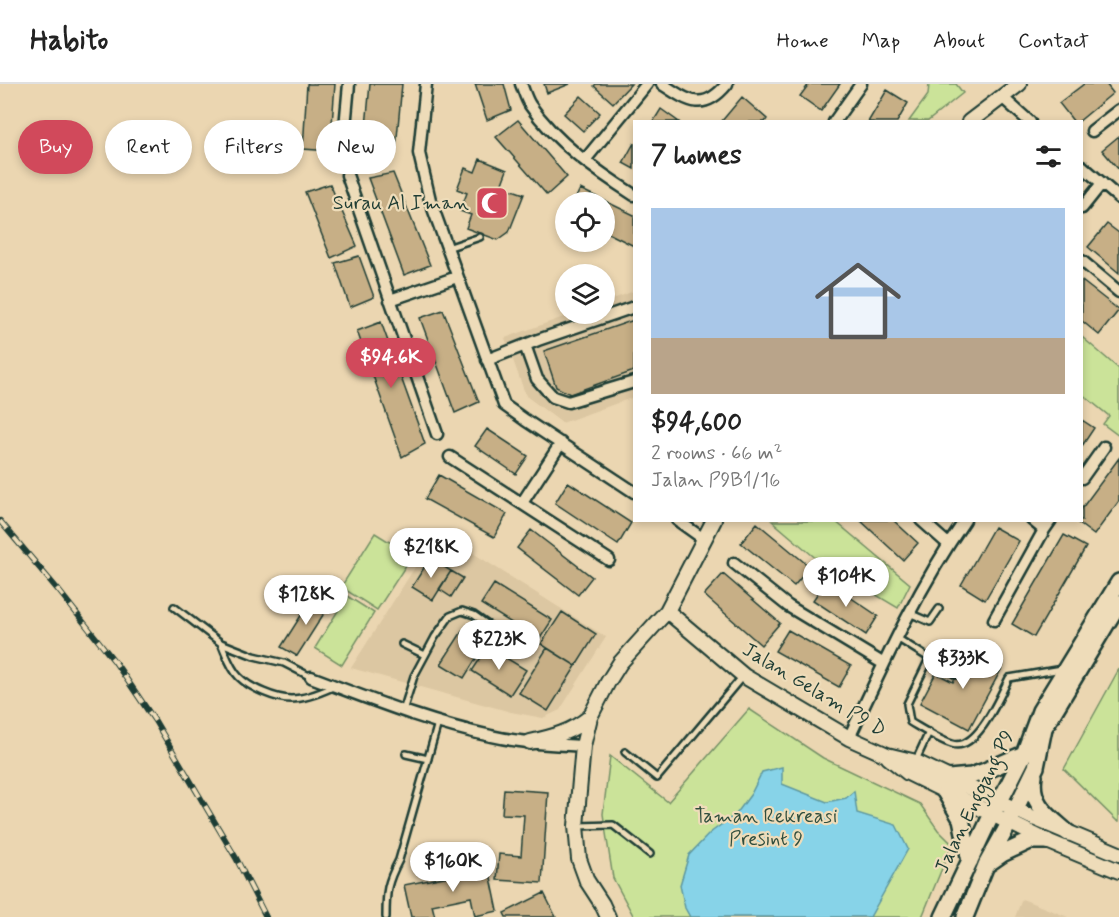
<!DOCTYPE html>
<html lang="en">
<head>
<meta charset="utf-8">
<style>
  body { margin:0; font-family:Mynerve,sans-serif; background:#f6f6f6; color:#222; height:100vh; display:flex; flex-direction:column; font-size:22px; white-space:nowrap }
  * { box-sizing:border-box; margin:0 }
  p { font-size:20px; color:#767676 }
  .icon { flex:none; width:33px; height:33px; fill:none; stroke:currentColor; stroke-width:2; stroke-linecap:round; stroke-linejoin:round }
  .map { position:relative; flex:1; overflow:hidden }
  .sheet { position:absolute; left:633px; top:36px; width:450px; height:402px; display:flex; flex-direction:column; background:#fff; border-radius:0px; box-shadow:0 3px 9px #0003 }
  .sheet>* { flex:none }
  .banner { position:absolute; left:18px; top:36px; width:525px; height:54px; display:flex; gap:12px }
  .fabs { position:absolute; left:555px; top:108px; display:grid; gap:12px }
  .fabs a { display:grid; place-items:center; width:60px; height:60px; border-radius:50%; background:#fff; box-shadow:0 3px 9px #0003; font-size:30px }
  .price { position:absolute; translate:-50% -51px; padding:0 14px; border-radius:21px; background:#fff; color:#222; font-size:20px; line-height:39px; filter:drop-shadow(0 2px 3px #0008) }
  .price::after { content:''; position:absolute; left:50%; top:36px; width:18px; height:14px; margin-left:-9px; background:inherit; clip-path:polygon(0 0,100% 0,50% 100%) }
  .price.current { background:#d1495b; color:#fff }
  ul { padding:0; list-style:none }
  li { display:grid; align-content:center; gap:12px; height:318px; padding:0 18px }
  li span { display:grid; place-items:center; height:186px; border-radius:0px; color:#555 }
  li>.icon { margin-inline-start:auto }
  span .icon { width:108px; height:108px; fill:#fffc; stroke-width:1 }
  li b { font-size:26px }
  h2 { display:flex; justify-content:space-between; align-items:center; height:72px; padding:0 18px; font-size:26px }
  .pill { padding:0 21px; border-radius:27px; background:#fff; box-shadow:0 3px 9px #0003; font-size:21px; line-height:54px }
  .pill.current { background:#d1495b; color:#fff }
  header { display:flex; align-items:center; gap:36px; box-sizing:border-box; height:84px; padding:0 30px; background:#fff; border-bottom:2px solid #e0e0e0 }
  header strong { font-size:28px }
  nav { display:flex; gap:33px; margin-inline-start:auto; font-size:21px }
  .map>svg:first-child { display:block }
</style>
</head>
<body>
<header>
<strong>Habito</strong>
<nav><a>Home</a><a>Map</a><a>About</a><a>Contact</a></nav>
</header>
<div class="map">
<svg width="1119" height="833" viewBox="0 0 1119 833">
  <rect width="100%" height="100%" fill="#ebd6b1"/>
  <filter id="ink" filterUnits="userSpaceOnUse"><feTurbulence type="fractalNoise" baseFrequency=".0167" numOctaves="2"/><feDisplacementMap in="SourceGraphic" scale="12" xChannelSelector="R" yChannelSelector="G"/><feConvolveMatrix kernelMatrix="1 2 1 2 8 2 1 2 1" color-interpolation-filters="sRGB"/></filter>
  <g filter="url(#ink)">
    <path fill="#dcc7a2" d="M634,207V313L562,339L526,312L505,254L572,230H604L605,218Z
      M438,447L606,553L560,626L543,634L511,628L351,584Z
      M1022,815L1068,833H1015Z"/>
    <path fill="#cbe399" stroke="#759066" stroke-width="1.5" d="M929,0H956L963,9L928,37H909L928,11Z
      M1082,253L1119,285V352L1103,340L1109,332L1082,310Z
      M772,437H835L910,500L898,524L819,477Z
      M375,449L412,472L377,526L341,503Z
      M347,512L374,529L342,581L315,564Z
      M1119,585V737H1117L1064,685Z
      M749,625L823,674L920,720L938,746L952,760L922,833H634L613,794L603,730L610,672L668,718Z"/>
    <path fill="#87d3e8" stroke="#5d97a0" stroke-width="1.5" d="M782,683V700L827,718L846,714L854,707L857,729L896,741L908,765L870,833H690L685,824L680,801L689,771L710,749L737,729L751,710L762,688Z"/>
    <path fill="#c7af86" stroke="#1f3d34" stroke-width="1.5" d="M307,0H335L330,67L303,65Z
      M370,0H402L396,64H364Z
      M475,0H504L511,26L487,36Z
      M544,0H570L547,9Z
      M596,0H631L613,19L594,2Z
      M809,0H840L821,27L800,12Z
      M1084,0H1106L1113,9L1078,38H1074L1059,19Z
      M887,6L908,19L897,38H868Z
      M581,12L600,29L583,47L564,30Z
      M742,13L767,35L765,38H721Z
      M661,25L679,38H653Z
      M518,36L567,93L547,111L496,53Z
      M1119,52V86L1102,66Z
      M634,59V85L623,79Z
      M480,75L507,86L501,102L524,110L509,148L498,156L466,144L471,131L460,127L467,109L457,105L465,84L475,88Z
      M393,89L430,181L404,191L368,94Z
      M330,100L357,162L331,174L305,108Z
      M580,105L634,131V162L604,147V118H574Z
      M1107,140L1119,149V189L1088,163Z
      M359,172L374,213L350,223L335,179Z
      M1082,197L1119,226L1099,251L1082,237Z
      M443,226L479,318L455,329L420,234Z
      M634,236V287L570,310L556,303L544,267Z
      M381,238L425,360L402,373L357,247Z
      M1082,336L1094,344L1082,362Z
      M487,345L528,372L516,390L475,362Z
      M1119,374V417L1094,451L1074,436H1082V424Z
      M439,391L507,430L494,453L425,415Z
      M568,398L631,439L618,461L555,419Z
      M860,436H893L918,459L903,476Z
      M757,439L810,483L794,502L741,459Z
      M994,443L1019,457L985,516L961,501Z
      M531,446L592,493L578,511L517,464Z
      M1064,451L1086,463L1034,553L1012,540Z
      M430,474L451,487L433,516L412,503Z
      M451,487L463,494L451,513L439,505Z
      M723,490L780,539L761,561L704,511Z
      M826,497L878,532L866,551L813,516Z
      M494,500L552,536L539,556L481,520Z
      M314,511L330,520L297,572L281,563Z
      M562,528L596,550L576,582L541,560Z
      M463,546L485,560L464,594L441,580Z
      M788,546L851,582L839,603L775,567Z
      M488,563L526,586L510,611L472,587Z
      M547,564L576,582L548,627L519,609Z
      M971,565L1003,582L969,645L920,619L936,589L953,598Z
      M504,705L548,708L542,799L497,796L499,770L521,772L524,731L502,730Z
      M489,784L498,827L475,832L471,813L432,821L435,833H411L404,801Z
      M544,809L556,833H506L504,829Z"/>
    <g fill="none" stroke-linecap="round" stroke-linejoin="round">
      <g stroke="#1f3d34" stroke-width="10">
        <path id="service" d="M447,164L480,153
          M174,523L221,559L254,572L284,579L311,593
          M909,529L930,538L939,525
          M897,554L956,591
          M221,559C226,570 230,584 239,593C250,604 276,615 291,615C303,615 322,608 333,603
          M402,560L425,571
          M929,575L907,620L910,638C922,645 939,656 952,660C977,668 1000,612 1009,594L1062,585
          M403,627L414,592L435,553L450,532L462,527L474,531L525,567
          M625,668L657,694L742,593
          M406,670L428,675
          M916,676L929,648
          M578,742L613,741L650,770
          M386,833C386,807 387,799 399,776L438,639"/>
      </g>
      <g stroke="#1f3d34" stroke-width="15">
        <path id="minor" d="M426,0L419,69L430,116L504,321L525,336L634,408
          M521,0C524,7 526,15 530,21C555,58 598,88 634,111
          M662,0C688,17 703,29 727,0
          M1002,13L1030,38
          M834,38L861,0
          M1092,47L1119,26
          M343,65L349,0
          M585,76L647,0
          M1082,82L1119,114
          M347,91L437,350
          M1082,124L1102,99
          M1082,177L1119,208
          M390,216L457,193
          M525,261L537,295L553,313L568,318L634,298
          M487,276L538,256L634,223
          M450,373L609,476
          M1082,394L1104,363
          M522,419L561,359
          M677,436L705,456
          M921,436L948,460
          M1032,436L1044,446
          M734,479L788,522L884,580
          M994,536L1044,446L1051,436
          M311,593C370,615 429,639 491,652C521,659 553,660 583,662
          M849,654C884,579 918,504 965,436"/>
      </g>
      <g stroke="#1f3d34" stroke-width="18">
        <path id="tertiary" d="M969,38L1019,0
          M667,527L744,592L849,654L887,671L916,678L1029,732L1119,770
          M530,658C554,653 571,648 590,633
          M888,673L908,689L1047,757L1119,787
          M608,833L602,820L587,797L579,775L576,742L583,662L590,633L608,598L620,579L667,527L714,436"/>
      </g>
      <g stroke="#1f3d34" stroke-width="20">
        <path id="secondary" d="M1034,692C1029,720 1049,732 1068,749
          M949,694L971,692L985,687L1024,670
          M945,708L961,735L970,777
          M989,779L1002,770L1030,757H1047
          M943,833L992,730L1000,717L1024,670L1040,627L1119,498
          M965,833L986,781L1005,747L1036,683L1044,644L1119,519"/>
      </g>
      <use href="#service" stroke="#eedcb9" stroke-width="5"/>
      <use href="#minor" stroke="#eedcb9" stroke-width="10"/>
      <use href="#tertiary" stroke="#eedcb9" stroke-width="14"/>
      <use href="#secondary" stroke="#eedcb9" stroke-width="15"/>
      <g stroke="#1f3d34" stroke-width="6">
        <path id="rail" d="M0,437L59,507L115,578L155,637L236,774L266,833"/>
      </g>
      <use href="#rail" stroke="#eedcb9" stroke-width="4" stroke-dasharray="11" stroke-linecap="butt"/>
    </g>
  </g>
  <defs>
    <g id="mosque-square" transform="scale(1.725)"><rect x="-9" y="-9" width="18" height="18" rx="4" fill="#d1495b" stroke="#eedcb9"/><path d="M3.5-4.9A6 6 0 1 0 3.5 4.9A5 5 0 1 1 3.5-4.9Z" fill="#fff"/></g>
  </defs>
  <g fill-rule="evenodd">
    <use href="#mosque-square" x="492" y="119"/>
  </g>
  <g text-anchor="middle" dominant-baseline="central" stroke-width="4.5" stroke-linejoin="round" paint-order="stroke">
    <g font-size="20" fill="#1f3d34" stroke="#eedcb9" text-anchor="end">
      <text x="469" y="119">Surau Al Iman</text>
    </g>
    <g font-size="20" fill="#1f3d34" stroke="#eedcb9">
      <text transform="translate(814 606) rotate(31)">Jalan Gelam P9 D</text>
      <text transform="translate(975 718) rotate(-64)">Jalan Enggang P9</text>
    </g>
    <g font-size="20" fill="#304e3e" stroke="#eedcb9">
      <text x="766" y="732">Taman Rekreasi<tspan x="766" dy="23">Presint 9</tspan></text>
    </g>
  </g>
</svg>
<div class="fabs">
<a><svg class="icon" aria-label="locate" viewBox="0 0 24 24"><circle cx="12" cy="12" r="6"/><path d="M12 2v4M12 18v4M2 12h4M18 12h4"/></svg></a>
<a><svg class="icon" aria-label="layers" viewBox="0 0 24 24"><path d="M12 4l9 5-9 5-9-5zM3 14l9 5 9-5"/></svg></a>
</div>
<b class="price current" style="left:391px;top:305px">$94.6K</b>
<b class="price" style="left:431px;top:495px">$218K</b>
<b class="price" style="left:846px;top:524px">$104K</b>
<b class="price" style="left:306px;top:542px">$128K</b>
<b class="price" style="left:499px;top:587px">$223K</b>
<b class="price" style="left:963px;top:606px">$333K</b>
<b class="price" style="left:453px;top:809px">$160K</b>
<div class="banner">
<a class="pill current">Buy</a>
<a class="pill">Rent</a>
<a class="pill">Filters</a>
<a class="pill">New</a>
</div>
<section class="sheet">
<h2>7 homes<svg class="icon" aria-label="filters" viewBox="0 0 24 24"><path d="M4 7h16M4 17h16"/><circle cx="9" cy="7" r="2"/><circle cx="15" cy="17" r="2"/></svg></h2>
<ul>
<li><span style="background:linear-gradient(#a9c7e8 70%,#b9a48a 0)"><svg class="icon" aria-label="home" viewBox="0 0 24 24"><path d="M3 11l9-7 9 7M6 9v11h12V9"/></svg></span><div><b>$94,600</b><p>2 rooms · 66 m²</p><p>Jalan P9B1/16</p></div></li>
</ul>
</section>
</div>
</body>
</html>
